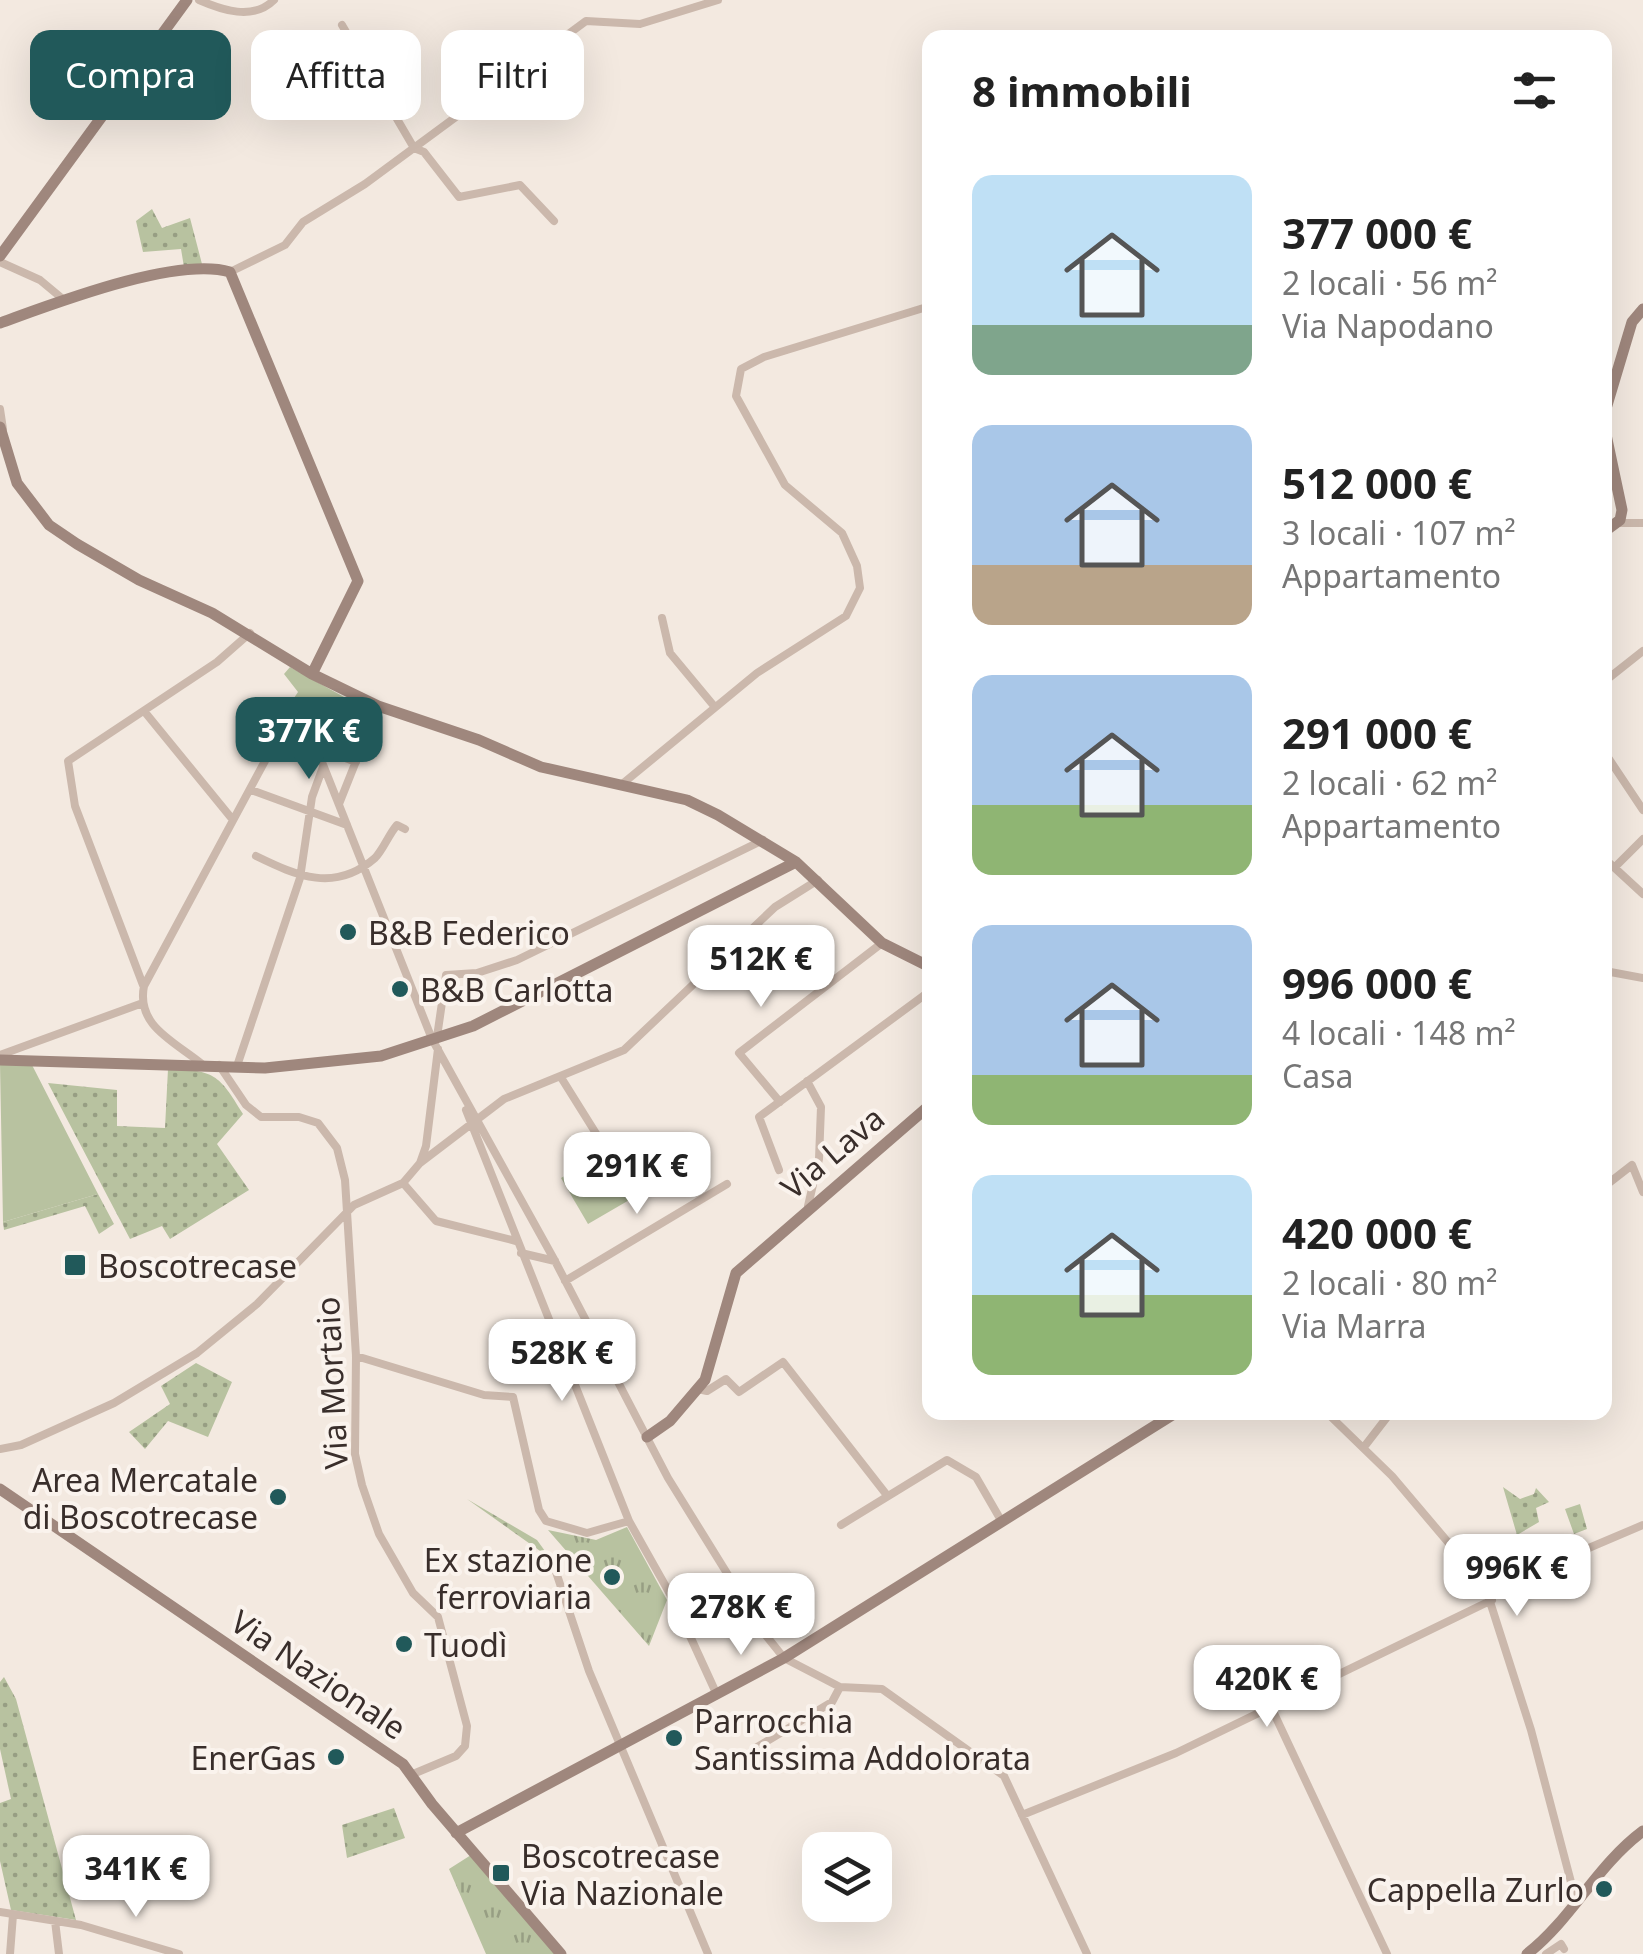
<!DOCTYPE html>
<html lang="it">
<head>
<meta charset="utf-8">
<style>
  body { margin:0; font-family:"Noto Sans",sans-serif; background:#f2f2f2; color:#222; height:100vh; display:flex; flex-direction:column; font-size:38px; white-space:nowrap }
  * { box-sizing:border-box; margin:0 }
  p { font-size:32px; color:#767676 }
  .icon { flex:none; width:55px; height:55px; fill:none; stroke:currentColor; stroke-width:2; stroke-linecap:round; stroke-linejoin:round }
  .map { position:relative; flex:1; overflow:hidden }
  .side { position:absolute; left:922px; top:30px; width:690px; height:1390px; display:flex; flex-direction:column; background:#fff; border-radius:20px; box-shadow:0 10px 40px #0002 }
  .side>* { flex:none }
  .top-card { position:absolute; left:30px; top:30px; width:742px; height:90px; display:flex; gap:20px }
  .controls { position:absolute; left:802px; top:1832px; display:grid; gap:20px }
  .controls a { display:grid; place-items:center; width:90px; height:90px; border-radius:20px; background:#fff; box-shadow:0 10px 40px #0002; font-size:50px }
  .price { position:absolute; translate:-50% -85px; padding:0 22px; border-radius:20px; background:#fff; color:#222; font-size:32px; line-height:65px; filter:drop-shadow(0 2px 5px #0008) }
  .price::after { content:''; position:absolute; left:50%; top:60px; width:30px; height:22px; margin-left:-15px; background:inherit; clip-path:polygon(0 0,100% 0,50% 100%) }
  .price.active { background:#21595a; color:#fff }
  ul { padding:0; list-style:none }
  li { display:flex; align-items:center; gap:30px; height:250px; padding:0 50px }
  li span { display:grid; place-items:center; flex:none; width:280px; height:200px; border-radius:20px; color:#555 }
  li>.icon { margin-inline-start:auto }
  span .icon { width:120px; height:120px; fill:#fffc; stroke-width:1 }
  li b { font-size:42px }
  h2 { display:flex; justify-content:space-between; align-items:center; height:120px; padding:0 50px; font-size:42px }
  .tag { padding:0 35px; border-radius:20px; background:#fff; box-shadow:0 10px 40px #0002; font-size:35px; line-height:90px }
  .tag.active { background:#21595a; color:#fff }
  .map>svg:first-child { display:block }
</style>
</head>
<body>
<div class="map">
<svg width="1643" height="1954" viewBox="0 0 1643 1954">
  <defs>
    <pattern id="grass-dots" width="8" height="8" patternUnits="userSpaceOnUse" patternTransform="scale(2.5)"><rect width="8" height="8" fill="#b8c2a0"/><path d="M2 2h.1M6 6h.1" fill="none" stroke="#979e83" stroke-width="1.8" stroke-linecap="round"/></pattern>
    <pattern id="park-tufts" width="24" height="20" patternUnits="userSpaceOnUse" patternTransform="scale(2.5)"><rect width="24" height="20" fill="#b8c2a0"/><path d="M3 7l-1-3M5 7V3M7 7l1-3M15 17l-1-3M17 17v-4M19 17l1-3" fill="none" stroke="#979e83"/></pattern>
  </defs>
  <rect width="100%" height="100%" fill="#f3e9e0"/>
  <path fill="url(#grass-dots)" d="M152,209L162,228L190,218L202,264L184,267L181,249L143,252L136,221Z
    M168,1069C214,1070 219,1074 243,1114L217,1144L249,1190L170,1239L162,1226L130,1239L48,1083L117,1090V1126L165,1128Z
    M98,1194L114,1224L99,1234L85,1206L4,1230L3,1222Z
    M196,1363L232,1382L208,1437L168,1421L145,1449L129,1432L170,1404L161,1386Z
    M1503,1487L1520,1499L1534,1494L1536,1488L1549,1502L1536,1508L1539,1522L1517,1535Z
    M467,1499L537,1540L550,1558Z
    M1580,1504L1587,1529L1574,1534L1565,1509Z
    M4,1677L16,1699L76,1920L11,1910L0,1861V1803L11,1799L0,1749V1682Z
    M394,1808L405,1838L347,1858L342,1825Z"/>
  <path fill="url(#park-tufts)" d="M290,667L371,712L352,755L309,738L303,724L292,718L281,728L276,725L298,692L284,674Z
    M627,1527L667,1600L649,1646L548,1530L596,1540Z
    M471,1855L555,1954H486L449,1869Z"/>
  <path fill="#b8c2a0" d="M0,1064L32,1065L98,1194L3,1222Z
    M603,1153L631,1199L588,1224L561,1178Z"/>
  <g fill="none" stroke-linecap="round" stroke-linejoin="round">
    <path stroke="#cbb8ac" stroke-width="8" d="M199,0C222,10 253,21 274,0
      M342,25L414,148L424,152L459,197L520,185L554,221
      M0,262L40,280L64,300
      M230,272L285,245L303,222L365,184L586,21L640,24L718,0
      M0,409L3,429
      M1618,523H1643
      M662,618L670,653L714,706
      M1605,681L1643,651
      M144,711L233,820
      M316,747L432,1039L555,1261L668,1478L764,1633L784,1658L840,1687L882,1689L1004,1776L1087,1954
      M1605,753L1643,810
      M621,785L757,673L846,616L860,588L857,566L842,533L785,485L736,396L741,369L764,357L930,306
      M251,790L347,825
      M339,804L378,706
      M256,856C297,876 335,893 375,858C383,850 389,834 397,825L405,829
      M1605,859L1643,894
      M1615,867L1643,839
      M1605,971L1643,978
      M143,985L75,806L68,761L217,662L250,633
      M437,1037L446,975L477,973L517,960L763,840
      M0,1055L140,1004
      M202,1064C174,1041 136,1026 144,986L280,733L294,730L316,747L356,762
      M219,1065L246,1105L261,1117H299L318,1123L337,1148L345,1180L356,1356L355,1454L362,1485L379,1534L413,1593L438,1617L467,1726L465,1746L456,1756L413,1774
      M237,1066L300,878L312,797L323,767
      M562,1079L602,1143
      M807,1081L821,1107L819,1159L808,1206
      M780,1102L739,1053L882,943
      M466,1110L629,1521L674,1601L717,1695
      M420,1163L504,1099L624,1050L775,907L818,880
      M779,1170L759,1117L930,991
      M403,1183L436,1221L516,1241
      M1605,1186L1632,1165L1643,1192
      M521,1253L555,1261
      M565,1281L727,1184
      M356,1356L484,1395L513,1397L539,1510L546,1521L587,1533L629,1521
      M698,1389L707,1391L726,1379L739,1392L783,1362L886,1494
      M1326,1412L1392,1476L1485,1586L1531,1730L1576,1901
      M1364,1447L1391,1412
      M0,1449L21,1445L114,1403L197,1353L257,1304L354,1205L403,1183L420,1163L426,1146L438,1049
      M841,1525L947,1460L976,1477L1002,1522
      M1458,1551L1469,1546L1548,1555L1577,1553L1643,1525
      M553,1563L589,1671L708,1954
      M1271,1707L1387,1954
      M754,1749L832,1702L840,1687
      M1022,1815L1176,1753L1492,1600
      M0,1912L81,1925L179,1954
      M55,1921L59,1954
      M10,1954L13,1915
      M1546,1954L1561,1944L1564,1949"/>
    <path stroke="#9f877d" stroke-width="11" d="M0,256L187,0
      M0,323C53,304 176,256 230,272L358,581L312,674
      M1605,412L1632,322L1643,309
      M0,427L17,483L49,525L77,544L139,580L212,613L312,674L378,706L479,740L541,767L687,800L718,815L796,862L882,943L930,967
      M1605,430L1622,510L1620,520L1605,531
      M0,1060L265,1068L381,1056L473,1026L796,862
      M647,1437L670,1421L705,1380L736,1273L930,1105
      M0,1489L403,1764L432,1804L561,1954
      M456,1833L784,1658L1177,1412
      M1527,1954C1572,1919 1596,1866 1643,1831"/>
  </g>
  <g fill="#21595a" stroke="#faf3ed" stroke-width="4">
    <circle cx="348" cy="932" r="10"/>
    <circle cx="400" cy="989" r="10"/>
    <rect x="63" y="1253" width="24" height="24" rx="5"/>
    <circle cx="278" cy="1497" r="10"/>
    <circle cx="612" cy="1577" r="10"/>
    <circle cx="404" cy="1644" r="10"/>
    <circle cx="674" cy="1738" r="10"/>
    <circle cx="336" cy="1757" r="10"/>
    <rect x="491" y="1863" width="20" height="20" rx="5"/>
    <circle cx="1604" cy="1889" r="10"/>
  </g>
  <g text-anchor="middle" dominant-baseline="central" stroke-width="8" stroke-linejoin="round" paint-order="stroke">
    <g font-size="32" fill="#392e2b" stroke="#faf3ed" text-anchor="start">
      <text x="368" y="932">B&amp;B Federico</text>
      <text x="420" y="989">B&amp;B Carlotta</text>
      <text x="98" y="1265">Boscotrecase</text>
      <text x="258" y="1479" text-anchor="end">Area Mercatale<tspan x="258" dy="37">di Boscotrecase</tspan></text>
      <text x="592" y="1559" text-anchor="end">Ex stazione<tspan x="592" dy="37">ferroviaria</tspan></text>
      <text x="424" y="1644">Tuodì</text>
      <text x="694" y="1720">Parrocchia<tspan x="694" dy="37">Santissima Addolorata</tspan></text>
      <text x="316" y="1757" text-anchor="end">EnerGas</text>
      <text x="521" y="1855">Boscotrecase<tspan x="521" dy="37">Via Nazionale</tspan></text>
      <text x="1584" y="1889" text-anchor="end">Cappella Zurlo</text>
    </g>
    <g font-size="32" fill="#392e2b" stroke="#faf3ed">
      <text transform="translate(832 1152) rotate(-40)">Via Lava</text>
      <text transform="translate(331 1383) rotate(-93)">Via Mortaio</text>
      <text transform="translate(319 1674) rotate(34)">Via Nazionale</text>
    </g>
  </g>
</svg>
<div class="controls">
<a><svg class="icon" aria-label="layers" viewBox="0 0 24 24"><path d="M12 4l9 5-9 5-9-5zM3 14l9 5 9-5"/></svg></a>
</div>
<b class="price active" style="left:309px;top:782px">377K €</b>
<b class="price" style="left:761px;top:1010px">512K €</b>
<b class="price" style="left:637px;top:1217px">291K €</b>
<b class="price" style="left:562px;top:1404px">528K €</b>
<b class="price" style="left:1517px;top:1619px">996K €</b>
<b class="price" style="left:741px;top:1658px">278K €</b>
<b class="price" style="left:1267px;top:1730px">420K €</b>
<b class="price" style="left:136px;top:1920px">341K €</b>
<div class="top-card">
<a class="tag active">Compra</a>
<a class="tag">Affitta</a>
<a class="tag">Filtri</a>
</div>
<section class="side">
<h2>8 immobili<svg class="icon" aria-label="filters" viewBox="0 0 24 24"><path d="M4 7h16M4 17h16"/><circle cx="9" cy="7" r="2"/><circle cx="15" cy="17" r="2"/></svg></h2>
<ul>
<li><span style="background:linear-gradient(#bfe0f5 75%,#7fa58c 0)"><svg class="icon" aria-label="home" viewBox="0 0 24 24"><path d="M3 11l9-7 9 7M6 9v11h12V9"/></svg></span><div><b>377 000 €</b><p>2 locali · 56 m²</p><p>Via Napodano</p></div></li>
<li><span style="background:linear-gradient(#a9c7e8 70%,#b9a48a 0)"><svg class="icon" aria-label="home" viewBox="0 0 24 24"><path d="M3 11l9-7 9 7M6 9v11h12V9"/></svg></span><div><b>512 000 €</b><p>3 locali · 107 m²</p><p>Appartamento</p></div></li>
<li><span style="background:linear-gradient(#a9c7e8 65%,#8fb573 0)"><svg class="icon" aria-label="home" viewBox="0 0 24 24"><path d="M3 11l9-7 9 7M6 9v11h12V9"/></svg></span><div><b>291 000 €</b><p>2 locali · 62 m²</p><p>Appartamento</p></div></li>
<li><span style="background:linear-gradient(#a9c7e8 75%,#8fb573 0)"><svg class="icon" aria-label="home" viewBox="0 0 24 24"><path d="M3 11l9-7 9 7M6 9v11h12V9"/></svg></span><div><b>996 000 €</b><p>4 locali · 148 m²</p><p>Casa</p></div></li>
<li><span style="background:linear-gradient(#bfe0f5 60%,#8fb573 0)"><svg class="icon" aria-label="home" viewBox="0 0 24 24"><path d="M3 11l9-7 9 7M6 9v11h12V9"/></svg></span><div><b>420 000 €</b><p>2 locali · 80 m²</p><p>Via Marra</p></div></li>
</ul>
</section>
</div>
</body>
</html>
